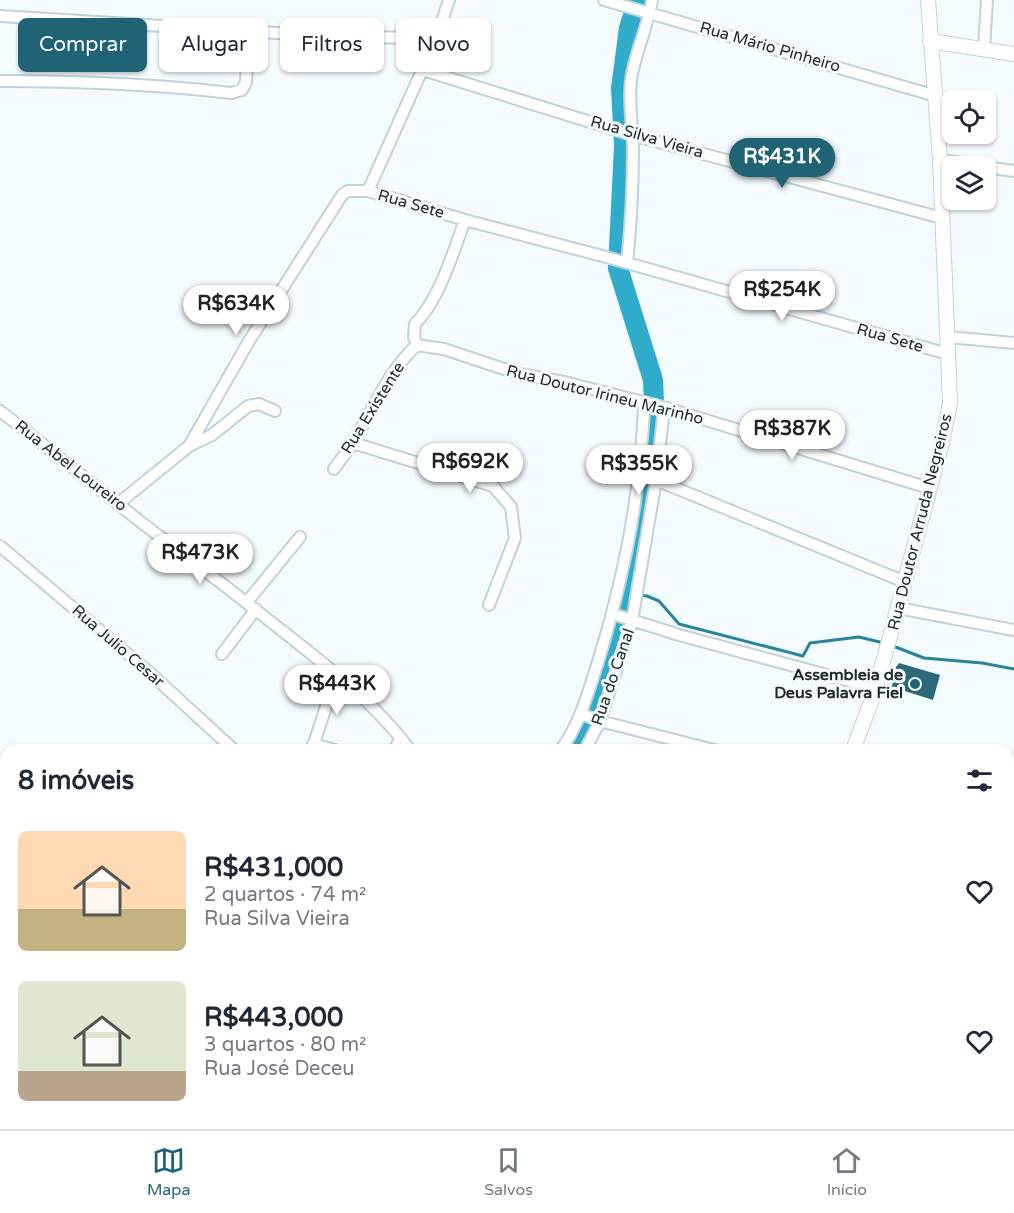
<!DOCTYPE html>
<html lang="pt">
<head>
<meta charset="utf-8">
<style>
  body { margin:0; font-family:"Varela Round",sans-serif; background:#f6f6f7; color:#1f2937; height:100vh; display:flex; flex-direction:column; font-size:22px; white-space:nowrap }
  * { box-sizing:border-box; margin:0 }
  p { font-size:20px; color:#747a83 }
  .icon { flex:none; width:33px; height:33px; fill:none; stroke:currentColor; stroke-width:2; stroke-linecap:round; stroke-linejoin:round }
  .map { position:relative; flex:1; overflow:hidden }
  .sheet { position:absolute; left:0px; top:744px; width:1014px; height:386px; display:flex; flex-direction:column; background:#fff; border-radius:18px 18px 0 0; box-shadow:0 2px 4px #0004 }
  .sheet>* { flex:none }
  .guide { position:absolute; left:18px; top:18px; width:600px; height:54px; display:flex; gap:12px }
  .controls { position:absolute; left:942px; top:90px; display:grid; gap:12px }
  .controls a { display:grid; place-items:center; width:54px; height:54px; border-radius:9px; background:#fff; box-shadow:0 2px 4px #0004; font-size:30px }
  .price { position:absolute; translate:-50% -51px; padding:0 14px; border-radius:21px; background:#fff; color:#222; font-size:20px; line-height:39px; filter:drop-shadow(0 2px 3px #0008) }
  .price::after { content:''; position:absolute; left:50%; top:36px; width:18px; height:14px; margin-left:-9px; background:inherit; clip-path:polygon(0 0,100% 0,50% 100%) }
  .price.current { background:#1f6375; color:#fff }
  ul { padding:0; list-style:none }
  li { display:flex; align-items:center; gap:18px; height:150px; padding:0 18px }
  li span { display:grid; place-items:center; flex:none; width:168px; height:120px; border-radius:9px; color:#555 }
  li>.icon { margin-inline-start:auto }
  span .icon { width:72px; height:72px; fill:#fffc; stroke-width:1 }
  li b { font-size:26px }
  h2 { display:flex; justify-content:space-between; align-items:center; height:72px; padding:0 18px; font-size:26px }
  .chip { padding:0 21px; border-radius:9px; background:#fff; box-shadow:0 2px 4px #0004; font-size:21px; line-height:54px }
  .chip.current { background:#1f6375; color:#fff }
  .tabs { display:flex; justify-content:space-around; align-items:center; height:84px; border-top:2px solid #e0e1e3; background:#fff; font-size:16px; color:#747a83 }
  .tabs a { display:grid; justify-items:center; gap:3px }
  .tabs .current { color:#1f6375 }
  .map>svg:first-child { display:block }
</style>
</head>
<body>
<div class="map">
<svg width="1014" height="1129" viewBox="0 0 1014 1129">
  <rect width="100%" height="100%" fill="#f3fbfe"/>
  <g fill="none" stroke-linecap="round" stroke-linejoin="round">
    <path stroke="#2a859b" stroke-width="3" d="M639,595L647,596L659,601L679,624L803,656L810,643L859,637L884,643
      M893,646L924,658L982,663L1014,669"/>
    <path stroke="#2eacca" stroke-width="20" d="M576,750L585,741L619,630L628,589L655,423L653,380L618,268L624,146L621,88L629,28L638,0
      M372,1124V1129"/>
  </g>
  <path fill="#2b6979" d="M899,663L940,675L933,700L892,687L894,670Z"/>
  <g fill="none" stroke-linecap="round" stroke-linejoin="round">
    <g stroke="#bed3da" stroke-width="14">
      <path id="street" d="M604,0L936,96
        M0,16L311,35L436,39
        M984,48L987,0
        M423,70L629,134L942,218
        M0,81C78,81 154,84 231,93L242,90L246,82L249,31
        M940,160L983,166
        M986,167L1014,171
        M368,191L436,39L449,0
        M627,263C631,225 633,187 633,148C633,126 628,103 631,80C635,52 648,27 652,0
        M948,337L1014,343
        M417,345L444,349L519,374L564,382L663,407L929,488
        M0,411C63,459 123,510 187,557C228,588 269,620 309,652C345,681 382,712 410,750
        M353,443L493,486L511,507L515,538L489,605
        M189,446L212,435L248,406L259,404L275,411
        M334,469C340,460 348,451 353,442C374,409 387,372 417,345L414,337L415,324C439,300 453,253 465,220
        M656,480L905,582
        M119,503L189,446L249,341L342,195L348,191H368L465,220L606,257L948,354
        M0,546L149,672L234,750
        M247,602L300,537
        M898,608L1014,630
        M613,614L679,635L875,688
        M222,654L256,609
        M581,714L600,721L714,750
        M313,744L335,750
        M312,750L336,675
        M394,750L401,738
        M561,750C580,723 588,693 598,662C617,600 632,536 639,470C641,448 644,425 644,402
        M585,750L600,721L632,621L656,480L664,408
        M1008,807L1014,793
        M1008,877L1014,880
        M0,1014L6,1018
        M1008,1062L1014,1065
        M175,1124L184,1129
        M198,1129L202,1124
        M413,1129L417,1124
        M566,1129L567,1124
        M753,1129L754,1124
        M880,1129L881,1124"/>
    </g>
    <g stroke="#bed3da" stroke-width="16">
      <path id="secondary" d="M930,41L1014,54
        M853,750L871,702L885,655L942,443L950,403L940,160L928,0
        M695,1129L698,1124"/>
    </g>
    <use href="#street" stroke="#fff" stroke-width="10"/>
    <use href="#secondary" stroke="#fff" stroke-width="14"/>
  </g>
  <circle fill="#1f6375" stroke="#f3fbfe" stroke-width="2" cx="915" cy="684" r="6"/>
  <g text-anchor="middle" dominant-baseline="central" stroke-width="6" stroke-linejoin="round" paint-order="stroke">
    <g font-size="16" fill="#222a2c" stroke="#f3fbfe">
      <text transform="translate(770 47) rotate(16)">Rua Mário Pinheiro</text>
      <text transform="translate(647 137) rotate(16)">Rua Silva Vieira</text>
      <text transform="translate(411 204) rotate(16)">Rua Sete</text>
      <text transform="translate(890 338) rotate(16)">Rua Sete</text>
      <text transform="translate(605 395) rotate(14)">Rua Doutor Irineu Marinho</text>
      <text transform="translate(373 408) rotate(-58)">Rua Existente</text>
      <text transform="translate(71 466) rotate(38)">Rua Abel Loureiro</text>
      <text transform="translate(920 522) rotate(-76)">Rua Doutor Arruda Negreiros</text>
      <text transform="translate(118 646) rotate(41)">Rua Julio Cesar</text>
      <text transform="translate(613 677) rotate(-71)">Rua do Canal</text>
    </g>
    <g font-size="16" font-weight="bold" fill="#222a2c" stroke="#f3fbfe" text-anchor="end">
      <text x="903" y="675">Assembleia de<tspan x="903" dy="18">Deus Palavra Fiel</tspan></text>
    </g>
  </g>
</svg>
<div class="controls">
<a><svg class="icon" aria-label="locate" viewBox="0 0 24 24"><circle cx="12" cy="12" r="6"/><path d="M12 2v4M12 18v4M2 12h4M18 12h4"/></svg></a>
<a><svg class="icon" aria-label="layers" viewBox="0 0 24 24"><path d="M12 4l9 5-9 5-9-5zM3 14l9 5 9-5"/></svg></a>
</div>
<b class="price current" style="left:782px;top:189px">R$431K</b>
<b class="price" style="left:782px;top:322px">R$254K</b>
<b class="price" style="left:236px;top:336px">R$634K</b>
<b class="price" style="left:792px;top:461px">R$387K</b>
<b class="price" style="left:470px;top:494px">R$692K</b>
<b class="price" style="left:639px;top:496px">R$355K</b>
<b class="price" style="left:200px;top:585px">R$473K</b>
<b class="price" style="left:337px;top:716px">R$443K</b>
<div class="guide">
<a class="chip current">Comprar</a>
<a class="chip">Alugar</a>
<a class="chip">Filtros</a>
<a class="chip">Novo</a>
</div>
<section class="sheet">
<h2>8 imóveis<svg class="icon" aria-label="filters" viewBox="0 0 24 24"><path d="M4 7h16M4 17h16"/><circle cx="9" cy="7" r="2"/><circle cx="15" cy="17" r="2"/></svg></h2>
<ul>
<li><span style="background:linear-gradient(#ffd9b3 65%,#c2b280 0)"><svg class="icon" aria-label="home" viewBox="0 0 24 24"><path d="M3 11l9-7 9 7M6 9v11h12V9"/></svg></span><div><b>R$431,000</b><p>2 quartos · 74 m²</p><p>Rua Silva Vieira</p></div><svg class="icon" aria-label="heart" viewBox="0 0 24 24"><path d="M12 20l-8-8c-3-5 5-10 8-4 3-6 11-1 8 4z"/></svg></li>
<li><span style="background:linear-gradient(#dfe7d0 75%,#b9a48a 0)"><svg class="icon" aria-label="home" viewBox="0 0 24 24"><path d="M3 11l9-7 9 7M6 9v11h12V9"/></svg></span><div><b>R$443,000</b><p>3 quartos · 80 m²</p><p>Rua José Deceu</p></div><svg class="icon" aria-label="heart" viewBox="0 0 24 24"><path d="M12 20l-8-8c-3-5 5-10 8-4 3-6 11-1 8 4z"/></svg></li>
</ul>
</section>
</div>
<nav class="tabs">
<a class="current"><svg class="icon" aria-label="map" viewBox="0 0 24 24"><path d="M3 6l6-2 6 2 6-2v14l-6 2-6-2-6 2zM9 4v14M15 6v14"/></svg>Mapa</a>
<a><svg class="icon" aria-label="saved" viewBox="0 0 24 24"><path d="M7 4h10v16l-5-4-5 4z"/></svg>Salvos</a>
<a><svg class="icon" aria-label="home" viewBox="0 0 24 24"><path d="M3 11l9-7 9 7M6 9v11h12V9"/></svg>Início</a>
</nav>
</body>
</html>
